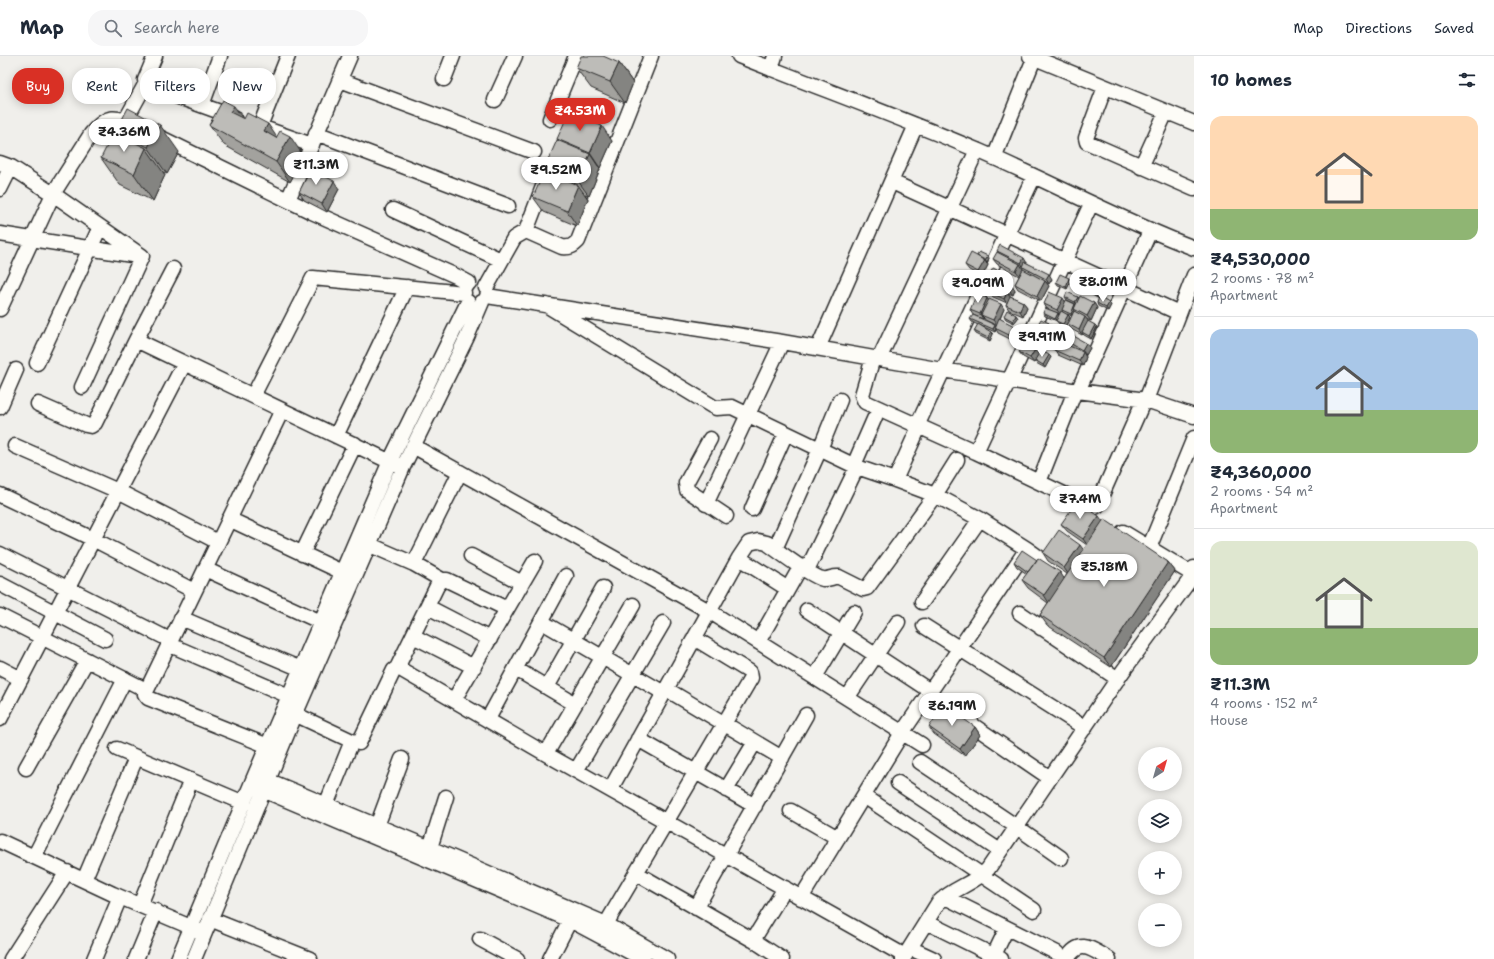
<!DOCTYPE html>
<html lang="en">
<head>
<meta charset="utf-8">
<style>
  body { margin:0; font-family:"Shantell Sans",sans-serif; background:#f6f6f7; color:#1f2937; height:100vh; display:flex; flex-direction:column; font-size:15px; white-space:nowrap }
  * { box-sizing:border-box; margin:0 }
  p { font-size:13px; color:#747a83 }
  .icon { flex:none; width:22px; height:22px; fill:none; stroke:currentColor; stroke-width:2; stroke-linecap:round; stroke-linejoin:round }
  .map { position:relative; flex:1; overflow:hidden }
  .sheet { display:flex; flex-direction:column; background:#fff; width:300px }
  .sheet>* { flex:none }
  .guide { position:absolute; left:12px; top:12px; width:380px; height:36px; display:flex; gap:8px }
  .needle { width:26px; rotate:37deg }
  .buttons { position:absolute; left:1138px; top:691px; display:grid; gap:8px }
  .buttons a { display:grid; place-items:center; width:44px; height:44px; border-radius:50%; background:#fff; box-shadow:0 2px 10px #0003; font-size:20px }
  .price { position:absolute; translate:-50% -34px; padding:0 9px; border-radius:14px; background:#fff; color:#222; font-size:13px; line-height:26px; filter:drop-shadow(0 1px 2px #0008) }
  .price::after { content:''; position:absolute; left:50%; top:24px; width:12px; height:9px; margin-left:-6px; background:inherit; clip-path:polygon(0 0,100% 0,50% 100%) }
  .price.current { background:#d93025; color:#fff }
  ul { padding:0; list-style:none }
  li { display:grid; align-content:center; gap:8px; height:212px; padding:0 16px }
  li+li { border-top:1px solid #e0e1e3 }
  li span { display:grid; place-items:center; height:124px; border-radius:12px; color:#555 }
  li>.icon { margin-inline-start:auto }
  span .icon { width:72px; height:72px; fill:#fffc; stroke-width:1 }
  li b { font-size:17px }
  h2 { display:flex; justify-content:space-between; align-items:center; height:48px; padding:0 16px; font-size:17px }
  .chip { padding:0 14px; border-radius:16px; background:#fff; box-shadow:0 2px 10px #0003; font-size:14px; line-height:36px }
  .chip.current { background:#d93025; color:#fff }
  header { display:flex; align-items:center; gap:24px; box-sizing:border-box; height:56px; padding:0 20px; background:#fff; border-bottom:1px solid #e0e1e3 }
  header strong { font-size:19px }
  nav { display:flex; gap:22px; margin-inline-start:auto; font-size:14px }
  .search { width:280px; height:36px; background:#f6f6f7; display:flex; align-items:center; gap:10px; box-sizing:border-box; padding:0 14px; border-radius:16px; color:#747a83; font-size:15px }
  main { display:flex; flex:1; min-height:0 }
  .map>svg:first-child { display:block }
</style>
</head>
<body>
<header>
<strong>Map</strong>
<div class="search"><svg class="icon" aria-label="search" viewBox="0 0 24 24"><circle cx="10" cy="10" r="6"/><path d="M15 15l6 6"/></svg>Search here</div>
<nav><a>Map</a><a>Directions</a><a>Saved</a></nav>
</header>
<main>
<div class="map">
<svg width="1194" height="903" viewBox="0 0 1194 903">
  <rect width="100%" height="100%" fill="#f0efeb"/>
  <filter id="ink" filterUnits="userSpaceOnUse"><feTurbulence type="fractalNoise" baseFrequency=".025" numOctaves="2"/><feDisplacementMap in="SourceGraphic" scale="8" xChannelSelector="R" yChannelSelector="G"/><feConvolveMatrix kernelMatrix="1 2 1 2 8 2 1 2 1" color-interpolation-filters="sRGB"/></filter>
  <g filter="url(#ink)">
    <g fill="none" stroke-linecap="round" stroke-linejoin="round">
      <g stroke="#2b2b2b" stroke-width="17">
        <path id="minor" d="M155,0L145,24L147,28L151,31L234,61
          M739,0C819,32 900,61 979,95C1051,126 1120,164 1194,192
          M1030,0L1194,67
          M771,13L775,0
          M444,23L453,0
          M340,24L534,96
          M1105,31L1086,82L1087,86L1194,133
          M495,44L515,0
          M202,49L220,0
          M550,63L576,0
          M125,65L146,27
          M255,69L312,89
          M260,70L288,0
          M316,77L508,150
          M157,80L312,156L456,220L469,227
          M994,102L1035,0
          M0,107L11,111L53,138L91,78C109,57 115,60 138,71
          M1141,111L1166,56
          M892,126L1179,257
          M0,133L11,111
          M288,144L350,0
          M393,154L501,204
          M526,175L544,128
          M0,178L138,200
          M486,232L514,182L526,175L562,191C570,192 573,190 578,185L651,0
          M487,240L782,286L942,314L1078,335L1146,344L1194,360
          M546,249L712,350L716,352L732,351L857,411L895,424L935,439L980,463L1027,493L902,677L801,842
          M0,253L53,138L142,200
          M136,284L399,410
          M818,292L916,69
          M873,302L862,339L865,346L976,396L1093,452L1097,450L1144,344
          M879,303L977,94
          M37,307L100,171
          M82,331L142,200
          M1078,335L1150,175
          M253,340L313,222L464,237
          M1146,344L1194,219
          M38,348L86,369L91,370L95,367L136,284L173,213
          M0,351L16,314
          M917,370L1034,120
          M336,380L407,231
          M710,383L686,427L687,434L726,460
          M15,390L118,435L218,486
          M413,390L709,555L922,689
          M976,396L1091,148
          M854,409L875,361
          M895,424L919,371
          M1039,426L1075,335
          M0,439L93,483L194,535
          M706,448L782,286
          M752,453L786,377
          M229,463L342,516
          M1123,476L1194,519
          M361,485L414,508L442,524
          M1149,492L1194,382
          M775,493L820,393L840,344
          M1027,493L1073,526
          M0,498L170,584
          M302,498L355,388
          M471,500L522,527
          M739,502L788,533
          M414,508L460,416
          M205,513L321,566
          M807,514L857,411
          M0,528L105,583
          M922,546L980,463
          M428,551L490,583
          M807,554L930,635
          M1020,557L1118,623
          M0,560L146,634
          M181,562L301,613
          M542,566L664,637
          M924,570L1085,672
          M1041,572L1056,551
          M413,580L474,611
          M758,586L801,510
          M168,588L289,640
          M0,612L21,623
          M397,612L437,530L442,524H447L507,553
          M516,613L575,648
          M815,621L854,556
          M547,631L603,532
          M666,633L782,702
          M847,642L898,566
          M454,644L535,505
          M284,653L352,685L359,687L394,614L397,612L400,613L546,698L905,900
          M949,653L1050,722
          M0,663L184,308
          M488,663L566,520
          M638,683L755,750
          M268,690L148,642L145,638L282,354
          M117,693L244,747
          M546,698L633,549
          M920,706L1017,771L1061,802
          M26,712L87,604
          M576,715L663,567
          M260,721L430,792L606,868L667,903
          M898,727L1000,795
          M256,731L570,864L643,903
          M610,734L739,502L749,487L758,485L767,487C778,495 812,521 823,523C829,524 833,520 839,521L863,533L867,532L935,439L957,404
          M726,734L755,686
          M864,740L1034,854
          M326,749L352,685
          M791,755L838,782
          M377,770L402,703
          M0,785L113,838L200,875
          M430,792L446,741
          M34,801L125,623
          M636,817L753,884L782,903
          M84,824L136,702
          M945,841L1057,897
          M140,849L191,724
          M696,852L806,659
          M210,863L310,903
          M926,866L1001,903
          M606,868L751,622L750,616L694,582
          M480,883L517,903
          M753,884L785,832
          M910,892L934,903
          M11,903L67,816
          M94,903L120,841
          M136,903L156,855
          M178,903L255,719L390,405L468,246
          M194,903L295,659L403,411L467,281L482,246
          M550,903L570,864
          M903,903L938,847C953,832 974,828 988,813L1123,615L1189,525L1194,512
          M992,903L1007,872
          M1067,903C1080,881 1093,894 1109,903"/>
      </g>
      <use href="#minor" stroke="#fdfcf7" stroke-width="14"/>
    </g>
    <path fill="#a3a29e" stroke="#2b2b2b" d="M619,7L633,27L625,47L591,32L576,12Z
      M243,63L277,81L304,101L290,126L224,89L209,69Z
      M116,75L179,96L167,118L163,116L165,119L153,145L120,129L101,102L118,78Z
      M557,83L612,85L600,112L598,111L600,113L589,140L585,138L588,143L577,170L544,156L533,141L549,116L545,111L558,85Z
      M339,133L327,156L304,144L299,136Z
      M997,195L1027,207L1052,223L1049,228L1046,226L1049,230L1041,245L1018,233L1015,228L1019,220L997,208L993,203L999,198Z
      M989,202L987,208V207L988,209L982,221L969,214L965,209Z
      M990,218L1012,223L1009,228L1012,229L1015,234L1013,239L1008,237L1010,240L1023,246L1027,251L1023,260L1009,254L1006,249L1007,247L984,237L981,232L986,226L984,223L991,219Z
      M1071,224L1067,233L1058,229L1056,226Z
      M1087,235L1103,237L1100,242L1111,249L1108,255L1098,250L1097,247L1099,243L1089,237Z
      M1065,241H1078L1079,243L1094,247L1097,252L1091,265L1086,263L1088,266L1095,269L1097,271L1091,283L1084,279L1083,278L1082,279L1071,273L1068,268L1072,260L1067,258L1070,261L1065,271L1058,267L1057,265L1045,260L1043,257L1059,259L1060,258L1047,253L1044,248L1066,246L1076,249V248L1067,244Z
      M987,242L988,244L1004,253L1000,263L1014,270L1017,275L1012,284L998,277L996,273L995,276L979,269L993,278L990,285L976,278L974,275L978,269L972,266L970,263L995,269L996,270V269L985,264L984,262L983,263L973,259L970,254Z
      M1016,259L1018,262L1014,267L1006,263L1004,260Z
      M1049,267L1051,270L1048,275L1040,271L1038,268Z
      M1053,275L1064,277L1062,281L1054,278Z
      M1030,281L1043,282L1039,288L1032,283Z
      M1061,282L1086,287L1090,292L1086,299H1085L1086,301L1083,310L1058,299L1055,294L1046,290L1045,287L1058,286L1071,291L1064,287Z
      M1019,296H1039L1051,301L1045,312L1036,307L1035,305L1034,307L1023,301Z
      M1103,465L1168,506L1175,515L1111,611L1047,569L1040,559L1048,547L1028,532L1022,524L1027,518L1017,511L1014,506L1064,523L1067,518L1048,505L1043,497L1084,494L1087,489L1067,475L1061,468Z
      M929,671H975L980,679L965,700L934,678Z"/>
    <path fill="#848481" stroke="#2b2b2b" d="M619,7L633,27L625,47L610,26Z
      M234,50L248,70L230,56Z
      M268,68L282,89L264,75Z
      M160,69L179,96L167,118L148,91Z
      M602,70L612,85L600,112L590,97Z
      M290,80L304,101L290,126L276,106Z
      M146,92L165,119L153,145L134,118Z
      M590,98L600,113L589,140L578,125Z
      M334,125L339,133L327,156L322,148Z
      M578,129L588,143L577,170L567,155Z
      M988,200L989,202L987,208L985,205Z
      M1024,202L1027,207L1024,212L1021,207Z
      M985,204L988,209L982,221L978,216Z
      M1020,208L1023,213L1020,220L1016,215Z
      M1049,218L1052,223L1049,228L1046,223Z
      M1010,220L1012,223L1009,228L1007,226Z
      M1069,222L1071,224L1067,233L1066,231Z
      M1045,225L1049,230L1041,245L1037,240Z
      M1012,229L1015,234L1013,239L1009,234Z
      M1101,235L1103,237L1100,243L1098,241Z
      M1007,236L1011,241L1007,248L1004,243Z
      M1078,241L1079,243L1077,248L1075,246Z
      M987,242L990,247L981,259L984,262L983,263L980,258Z
      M1063,242L1066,247L1061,259L1057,254Z
      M1023,246L1027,251L1023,260L1020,255Z
      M1094,247L1097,252L1091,265L1087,260Z
      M1109,247L1111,249L1108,255L1106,252Z
      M1001,248L1004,253L997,269L993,264Z
      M1075,248L1076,250L1074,253L1075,254L1072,260L1071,258Z
      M1058,257L1059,260L1057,265L1055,263Z
      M1016,259L1018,262L1014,267L1013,265Z
      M1068,259L1070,261L1065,271L1063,268Z
      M1085,261L1089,266L1082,276L1083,278L1082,279L1079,274Z
      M1049,267L1051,270L1048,275L1046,273Z
      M995,269L997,271L995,272L996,273L995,276L993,273Z
      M1095,269L1097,271L1091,283L1089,280Z
      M1014,270L1017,275L1012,284L1009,279Z
      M1062,274L1064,277L1062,281L1060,279Z
      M991,276L993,278L990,285L988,282Z
      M1042,279L1043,282L1039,288L1037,285Z
      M1086,287L1090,292L1086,299L1082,294Z
      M1036,292L1040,297L1034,307L1030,302Z
      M1083,296L1086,301L1083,310L1079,305Z
      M1049,299L1051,301L1045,312L1043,309Z
      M1099,460L1104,467L1088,490L1083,483Z
      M1080,489L1085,496L1069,519L1064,512Z
      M1168,506L1175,515L1111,611L1104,602Z
      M1060,516L1065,524L1049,547L1044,539Z
      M975,671L980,679L965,700L960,693Z"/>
    <path fill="#bdbcb8" stroke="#2b2b2b" d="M581,0H603L619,7L610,26L576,12Z
      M223,44L234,50L230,56L244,63L247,57L268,68L264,75L276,82L280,75L290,80L276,106L209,69Z
      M128,52L160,69L148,91L116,75Z
      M569,56L602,70L590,97L557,83Z
      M114,76L146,92L134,118L101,102Z
      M557,84L590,98L578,125L545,111Z
      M311,113L334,125L322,148L299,136Z
      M545,114L578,129L567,155L533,141Z
      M1000,189L1024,202L1021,207L997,195Z
      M979,196L988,200L985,205L977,200Z
      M997,196L1020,208L1016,215L993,203Z
      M971,197L985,204L978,216L965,209Z
      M1025,206L1049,218L1046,223L1023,211Z
      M993,212L1010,220L1007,226L990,218Z
      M1023,213L1045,225L1037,240L1015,228Z
      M987,218L1012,229L1009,234L984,223Z
      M1060,218L1069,222L1066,231L1056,226Z
      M984,225L1007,236L1004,243L981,232Z
      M1090,229L1101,235L1098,241L1087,235Z
      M1049,236L1063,242L1057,254L1044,248Z
      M1067,236L1078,241L1075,246L1065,241Z
      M977,237L987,242L980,258L970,254Z
      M1010,240L1023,246L1020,255L1006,249Z
      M1080,240L1094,247L1087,260L1074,253Z
      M1099,241L1109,247L1106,252L1097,247Z
      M989,243L1001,248L993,264L981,259Z
      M1066,244L1075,248L1071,258L1062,254Z
      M1045,252L1058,257L1055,263L1043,257Z
      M1007,254L1016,259L1013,265L1004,260Z
      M1061,255L1068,259L1063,268L1056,265Z
      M1074,255L1085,261L1079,274L1068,268Z
      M973,259L995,269L993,273L970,263Z
      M999,262L1014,270L1009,279L995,272Z
      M1041,263L1049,267L1046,273L1038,268Z
      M1088,265L1095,269L1089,280L1082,276Z
      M978,268L991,276L988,282L974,275Z
      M1055,270L1062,274L1060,279L1053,275Z
      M1034,274L1042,279L1037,285L1030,281Z
      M1065,275L1086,287L1082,294L1061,282Z
      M1048,281L1058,286L1055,292L1045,287Z
      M1058,285L1083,296L1079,305L1054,294Z
      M1025,286L1036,292L1030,302L1019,296Z
      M1041,294L1049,299L1043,309L1035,304Z
      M1077,445L1099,460L1083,483L1061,468Z
      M1104,463L1168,506L1104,602L1040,559Z
      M1059,474L1080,489L1064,512L1043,497Z
      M1022,494L1037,504L1028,516L1014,506Z
      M1038,502L1060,516L1044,539L1022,524Z
      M944,649L975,671L960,693L929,671Z"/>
  </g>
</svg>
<div class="buttons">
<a><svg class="needle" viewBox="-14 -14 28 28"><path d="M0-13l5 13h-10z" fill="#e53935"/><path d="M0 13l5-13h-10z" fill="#747a83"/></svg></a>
<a><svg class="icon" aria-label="layers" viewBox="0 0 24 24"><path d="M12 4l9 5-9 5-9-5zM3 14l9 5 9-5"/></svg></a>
<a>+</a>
<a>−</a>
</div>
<b class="price current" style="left:580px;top:76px">₹4.53M</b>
<b class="price" style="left:124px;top:97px">₹4.36M</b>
<b class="price" style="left:316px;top:130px">₹11.3M</b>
<b class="price" style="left:556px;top:135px">₹9.52M</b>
<b class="price" style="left:1103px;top:247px">₹8.01M</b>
<b class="price" style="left:978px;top:248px">₹9.09M</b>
<b class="price" style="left:1042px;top:302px">₹9.91M</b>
<b class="price" style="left:1080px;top:464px">₹7.4M</b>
<b class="price" style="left:1104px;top:532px">₹5.18M</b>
<b class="price" style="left:952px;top:671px">₹6.19M</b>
<div class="guide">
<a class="chip current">Buy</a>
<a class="chip">Rent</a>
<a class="chip">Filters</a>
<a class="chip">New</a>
</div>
</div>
<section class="sheet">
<h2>10 homes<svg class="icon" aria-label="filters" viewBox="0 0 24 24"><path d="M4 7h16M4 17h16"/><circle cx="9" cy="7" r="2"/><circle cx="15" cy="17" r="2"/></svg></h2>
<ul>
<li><span style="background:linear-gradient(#ffd9b3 75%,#8fb573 0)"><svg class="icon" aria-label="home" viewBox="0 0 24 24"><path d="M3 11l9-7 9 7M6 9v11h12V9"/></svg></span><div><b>₹4,530,000</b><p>2 rooms · 78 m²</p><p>Apartment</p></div></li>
<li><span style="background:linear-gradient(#a9c7e8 65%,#8fb573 0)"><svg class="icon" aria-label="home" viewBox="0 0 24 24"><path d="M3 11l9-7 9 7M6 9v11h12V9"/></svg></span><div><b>₹4,360,000</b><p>2 rooms · 54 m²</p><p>Apartment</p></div></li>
<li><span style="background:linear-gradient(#dfe7d0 70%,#8fb573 0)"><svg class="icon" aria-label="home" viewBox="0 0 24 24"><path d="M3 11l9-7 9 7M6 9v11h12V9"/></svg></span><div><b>₹11.3M</b><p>4 rooms · 152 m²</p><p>House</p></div></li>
</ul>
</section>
</main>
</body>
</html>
